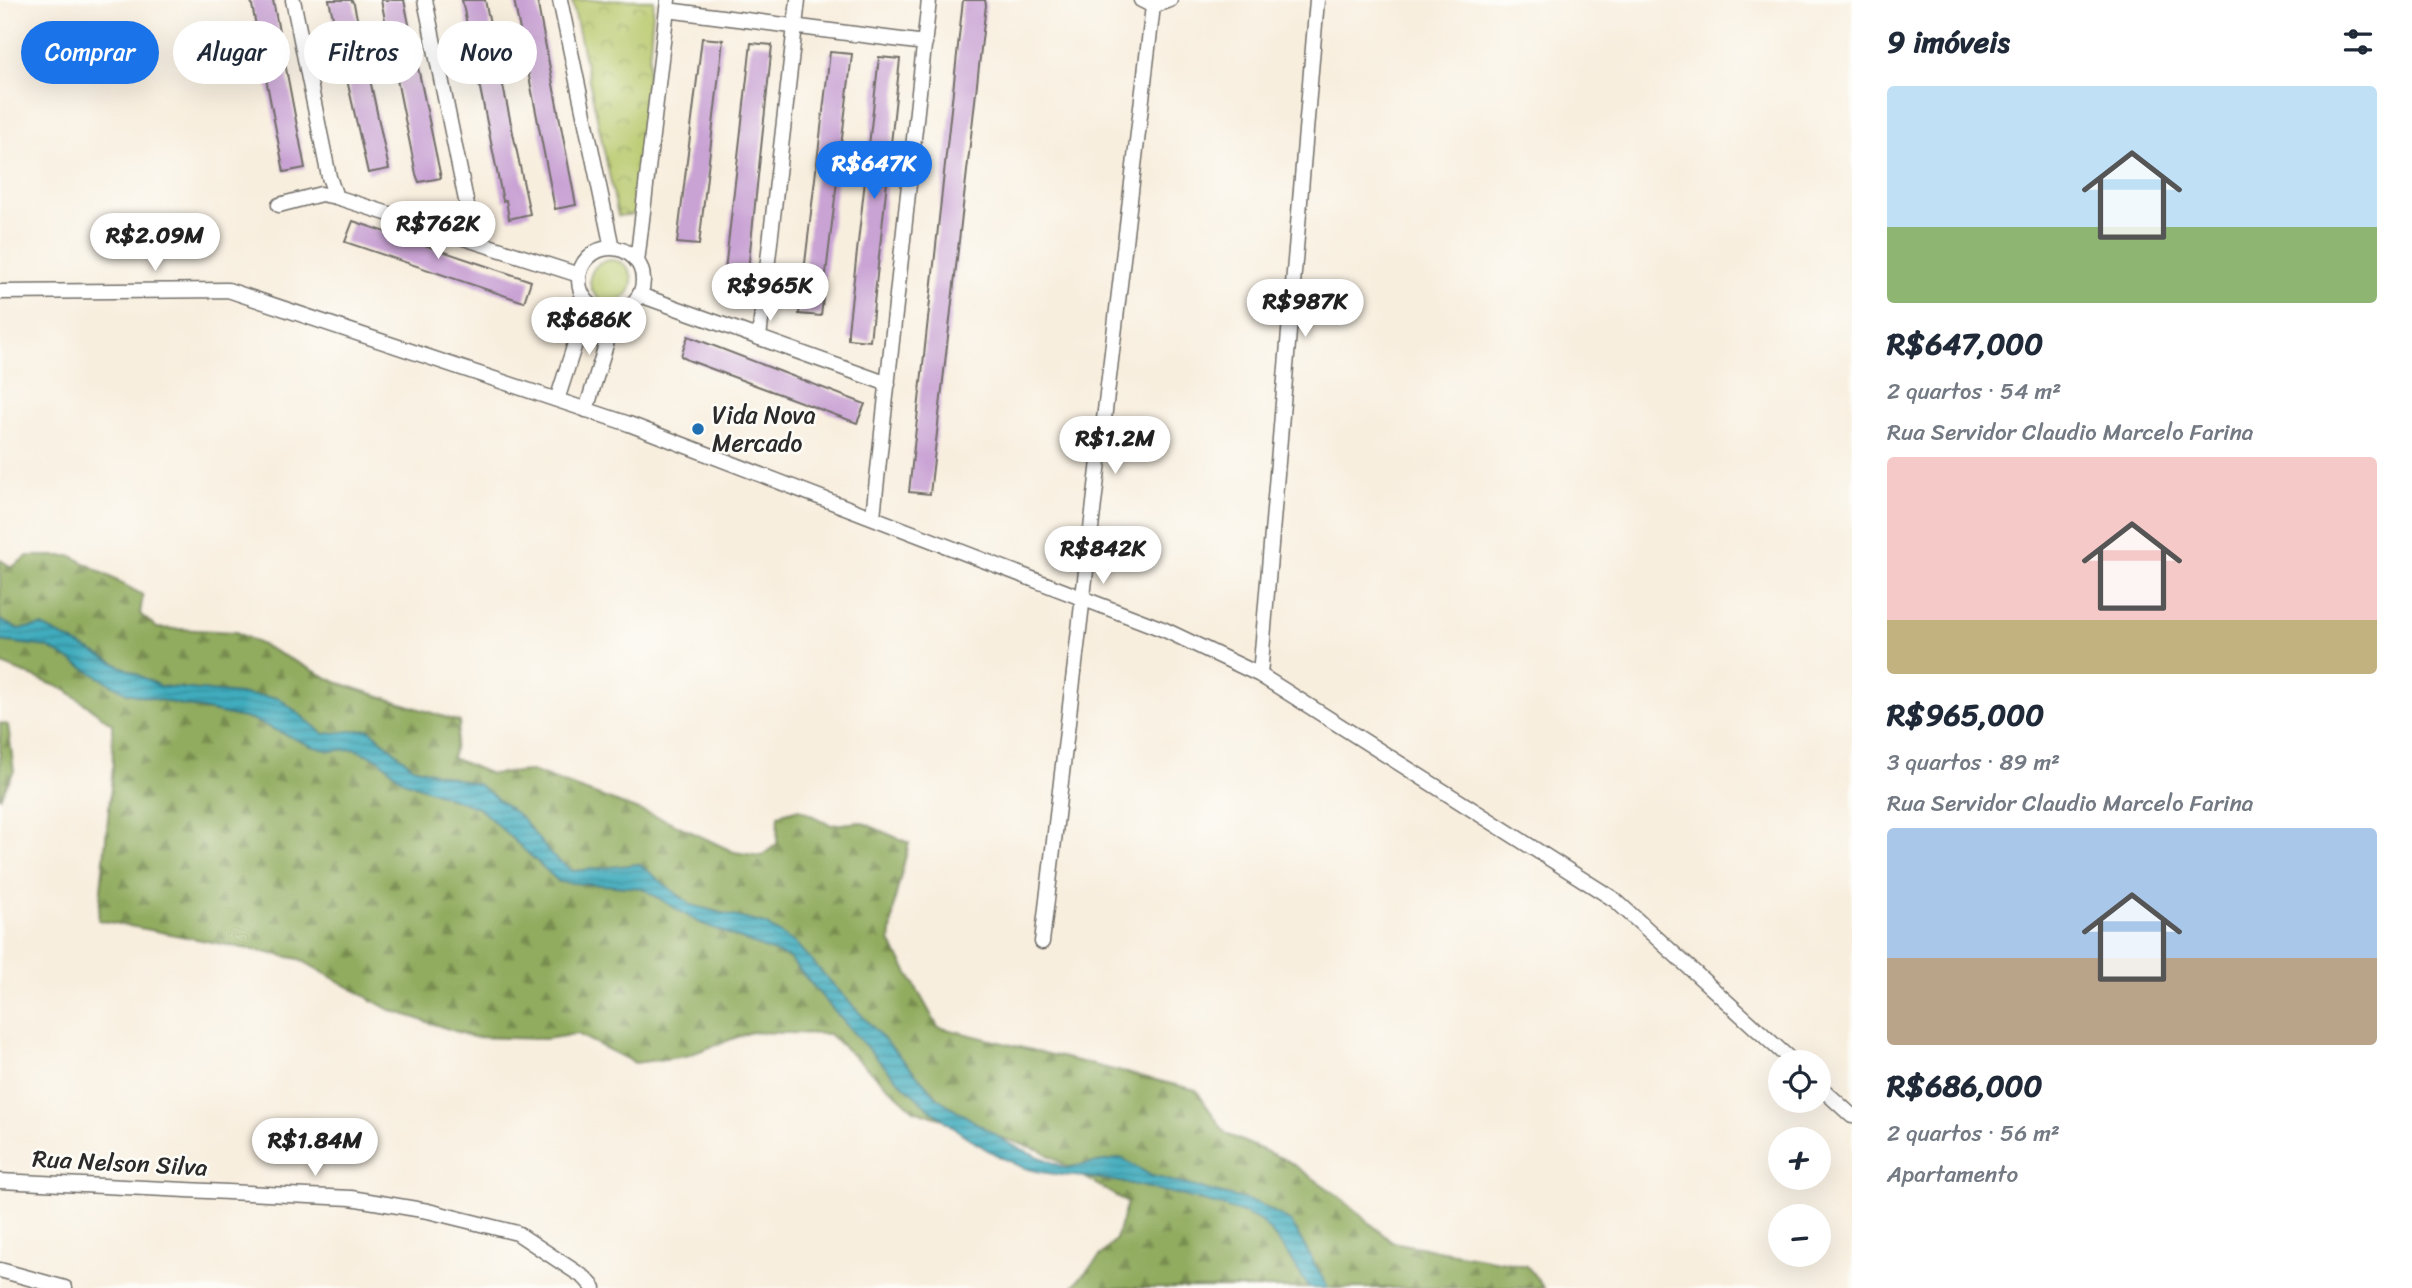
<!DOCTYPE html>
<html lang="pt">
<head>
<meta charset="utf-8">
<style>
  body { margin:0; font-family:Sriracha,sans-serif; background:#f2f2f3; color:#1f2937; height:100vh; display:flex; flex-direction:column; font-size:26px; white-space:nowrap }
  * { box-sizing:border-box; margin:0 }
  p { font-size:23px; color:#747a83 }
  .icon { flex:none; width:38px; height:38px; fill:none; stroke:currentColor; stroke-width:2; stroke-linecap:round; stroke-linejoin:round }
  .map { position:relative; flex:1; overflow:hidden }
  .sheet { display:flex; flex-direction:column; background:#fff; width:560px }
  .sheet>* { flex:none }
  .guide { position:absolute; left:21px; top:21px; width:665px; height:63px; display:flex; gap:14px }
  .tools { position:absolute; left:1768px; top:1050px; display:grid; gap:14px }
  .tools a { display:grid; place-items:center; width:63px; height:63px; border-radius:50%; background:#fff; box-shadow:0 7px 28px #0002; font-size:35px }
  .price { position:absolute; translate:-50% -60px; padding:0 16px; border-radius:24px; background:#fff; color:#222; font-size:23px; line-height:46px; filter:drop-shadow(0 2px 4px #0008) }
  .price::after { content:''; position:absolute; left:50%; top:42px; width:21px; height:16px; margin-left:-10px; background:inherit; clip-path:polygon(0 0,100% 0,50% 100%) }
  .price.selected { background:#1a73e8; color:#fff }
  ul { padding:0; list-style:none }
  li { display:grid; align-content:center; gap:14px; height:371px; padding:0 35px }
  li span { display:grid; place-items:center; height:217px; border-radius:7px; color:#555 }
  li>.icon { margin-inline-start:auto }
  span .icon { width:126px; height:126px; fill:#fffc; stroke-width:1 }
  li b { font-size:30px }
  h2 { display:flex; justify-content:space-between; align-items:center; height:84px; padding:0 35px; font-size:30px }
  .pill { padding:0 24px; border-radius:32px; background:#fff; box-shadow:0 7px 28px #0002; font-size:24px; line-height:63px }
  .pill.selected { background:#1a73e8; color:#fff }
  main { display:flex; flex:1; min-height:0 }
  .map>svg:first-child { display:block }
</style>
</head>
<body>
<main>
<div class="map">
<svg width="1852" height="1288" viewBox="0 0 1852 1288">
  <defs>
    <pattern id="forest-firs" width="22" height="20" patternUnits="userSpaceOnUse" patternTransform="scale(1.75)"><rect width="22" height="20" fill="#91ac5f"/><path d="M5 1l3.5 6h-7zM16 11l3.5 6h-7z" fill="#778c4f"/></pattern>
    <pattern id="park-crowns" width="20" height="18" patternUnits="userSpaceOnUse" patternTransform="scale(1.75)"><rect width="20" height="18" fill="#b7c86b"/><path d="M2 6a3 3 0 1 1 6 0M12 15a3 3 0 1 1 6 0" fill="none" stroke="#95a358"/></pattern>
    <pattern id="water-rules" width="6" height="5" patternUnits="userSpaceOnUse" patternTransform="scale(1.75)"><rect width="6" height="5" fill="#3facbd"/><path d="M0 2.5h6" fill="none" stroke="#358c9a"/></pattern>
  </defs>
  <rect width="100%" height="100%" fill="#fdfcf7"/>
  <filter id="ink" filterUnits="userSpaceOnUse"><feTurbulence type="fractalNoise" baseFrequency=".0143" numOctaves="2"/><feDisplacementMap in="SourceGraphic" scale="14" xChannelSelector="R" yChannelSelector="G"/><feConvolveMatrix kernelMatrix="1 2 1 2 8 2 1 2 1" color-interpolation-filters="sRGB"/></filter>
  <filter id="wash" filterUnits="userSpaceOnUse"><feTurbulence type="fractalNoise" baseFrequency=".00686" numOctaves="4" result="noise"/><feDisplacementMap in="SourceGraphic" scale="28" xChannelSelector="R" yChannelSelector="G"/><feGaussianBlur stdDeviation="1.57" result="paint"/><feColorMatrix in="noise" values="0 0 0 0 0 0 0 0 0 0 0 0 0 0 0 0 0 1.4 0 .05"/><feComposite in="paint" operator="in"/></filter>
  <g filter="url(#wash)">
    <rect width="100%" height="100%" fill="#f8eede"/>
    <path fill="#b7c86b" stroke="#717a4b" stroke-width="2" d="M590 281a21 21 0 1 1 42 0a21 21 0 1 1-42 0Z"/>
    <path fill="url(#forest-firs)" stroke="#5e6c45" stroke-width="2" d="M28,556H72L143,595L140,614L157,628L236,632L336,682L460,722L452,758L491,774L531,771L666,820L734,852L761,856L777,844L778,815L799,809L831,825L861,822L909,843L895,899L890,941L938,1027L1196,1090L1226,1134L1288,1161L1336,1194L1392,1242L1527,1266L1544,1288H1071L1116,1239L1127,1203L1040,1150L914,1110L829,1034L751,1032L686,1056L635,1063L577,1034L546,1039L473,1037L388,1009L299,959L98,920L113,767L112,724L66,690L0,663V560L12,567Z
      M0,723L8,725L14,771L0,798Z"/>
    <path fill="url(#park-crowns)" stroke="#717a4b" stroke-width="2" d="M572,0H654L636,214L618,216Z"/>
    <path fill="url(#water-rules)" stroke="#356c74" stroke-width="2" d="M0,620L18,629L42,626L160,686L279,698L324,734L369,729L413,767L479,785L522,818L552,856L573,871L639,864L691,905L765,924L796,944L939,1099L1010,1144L1065,1168L1121,1158L1152,1176L1258,1203L1291,1222L1328,1288H1309C1295,1266 1281,1241 1262,1223C1245,1207 1122,1181 1093,1178C1066,1174 1041,1176 1015,1164C922,1122 854,1033 789,958L698,922L642,888L559,882L479,808L403,781L379,759L354,749L330,751L311,746L253,720L127,693L47,647L0,641Z"/>
    <g id="blocks">
      <path fill="#c9a3d4" d="M251,0H273L305,168L284,172Z
        M329,0H351L354,4L389,169L368,173Z
        M381,0H404L441,178L419,182L416,174Z
        M462,0H485L530,214L509,219L506,200L503,201Z
        M514,0H537L576,205L555,209Z
        M963,0H985L986,5L930,494L909,492Z
        M702,38L723,40L699,245L677,243Z
        M751,43L772,45L746,289L724,287V279Z
        M830,52L852,54L821,316L799,314Z
        M879,57L900,59L870,341L848,339V331Z
        M353,221L531,281L524,302L345,242Z
        M688,336L865,404L857,423L688,360L681,356Z"/>
    </g>
  </g>
  <g filter="url(#ink)">
    <use href="#blocks" fill-opacity="0" stroke="#736f6a" stroke-width="2"/>
    <g fill="none" stroke-linecap="round" stroke-linejoin="round">
      <g stroke="#736f6a" stroke-width="17">
        <path id="minor" d="M293,0L329,177L336,197
          M425,0L470,220L469,238
          M560,0L612,248
          M1141,0L1153,6L1170,0
          M667,10L925,43
          M279,205L321,194L336,197L579,275
          M579 280a32 32 0 1 1 64 0a32 32 0 1 1-64 0Z
          M637,262L668,0
          M0,292L228,290L629,424L1165,630L1260,675L1615,900L1793,1062
          M640,295L888,384
          M759,338L798,0
          M557,400L588,303
          M586,410L616,312
          M873,516L929,0
          M1260,675L1317,0
          M1042,942L1153,6
          M1818,1085L1852,1116
          M0,1181L351,1198L428,1211L517,1233L585,1278L594,1288
          M0,1270L65,1288"/>
      </g>
      <use href="#minor" stroke="#fff" stroke-width="14"/>
    </g>
  </g>
  <circle fill="#1f6fb2" stroke="#fdfcf7" stroke-width="2.5" cx="698" cy="429" r="7"/>
  <g text-anchor="middle" dominant-baseline="central" stroke-width="5" stroke-linejoin="round" paint-order="stroke">
    <g font-size="24" fill="#2b2b2b" stroke="#fdfcf7" text-anchor="start">
      <text x="712" y="415">Vida Nova<tspan x="712" dy="28">Mercado</tspan></text>
    </g>
    <g font-size="24" fill="#2b2b2b" stroke="#fdfcf7">
      <text transform="translate(120 1163) rotate(3)">Rua Nelson Silva</text>
    </g>
  </g>
</svg>
<div class="tools">
<a><svg class="icon" aria-label="locate" viewBox="0 0 24 24"><circle cx="12" cy="12" r="6"/><path d="M12 2v4M12 18v4M2 12h4M18 12h4"/></svg></a>
<a>+</a>
<a>−</a>
</div>
<b class="price selected" style="left:874px;top:201px">R$647K</b>
<b class="price" style="left:438px;top:261px">R$762K</b>
<b class="price" style="left:155px;top:273px">R$2.09M</b>
<b class="price" style="left:770px;top:323px">R$965K</b>
<b class="price" style="left:1305px;top:339px">R$987K</b>
<b class="price" style="left:589px;top:357px">R$686K</b>
<b class="price" style="left:1115px;top:476px">R$1.2M</b>
<b class="price" style="left:1103px;top:586px">R$842K</b>
<b class="price" style="left:315px;top:1178px">R$1.84M</b>
<div class="guide">
<a class="pill selected">Comprar</a>
<a class="pill">Alugar</a>
<a class="pill">Filtros</a>
<a class="pill">Novo</a>
</div>
</div>
<section class="sheet">
<h2>9 imóveis<svg class="icon" aria-label="filters" viewBox="0 0 24 24"><path d="M4 7h16M4 17h16"/><circle cx="9" cy="7" r="2"/><circle cx="15" cy="17" r="2"/></svg></h2>
<ul>
<li><span style="background:linear-gradient(#bfe0f5 65%,#8fb573 0)"><svg class="icon" aria-label="home" viewBox="0 0 24 24"><path d="M3 11l9-7 9 7M6 9v11h12V9"/></svg></span><div><b>R$647,000</b><p>2 quartos · 54 m²</p><p>Rua Servidor Claudio Marcelo Farina</p></div></li>
<li><span style="background:linear-gradient(#f6c9c9 75%,#c2b280 0)"><svg class="icon" aria-label="home" viewBox="0 0 24 24"><path d="M3 11l9-7 9 7M6 9v11h12V9"/></svg></span><div><b>R$965,000</b><p>3 quartos · 89 m²</p><p>Rua Servidor Claudio Marcelo Farina</p></div></li>
<li><span style="background:linear-gradient(#a9c7e8 60%,#b9a48a 0)"><svg class="icon" aria-label="home" viewBox="0 0 24 24"><path d="M3 11l9-7 9 7M6 9v11h12V9"/></svg></span><div><b>R$686,000</b><p>2 quartos · 56 m²</p><p>Apartamento</p></div></li>
</ul>
</section>
</main>
</body>
</html>
